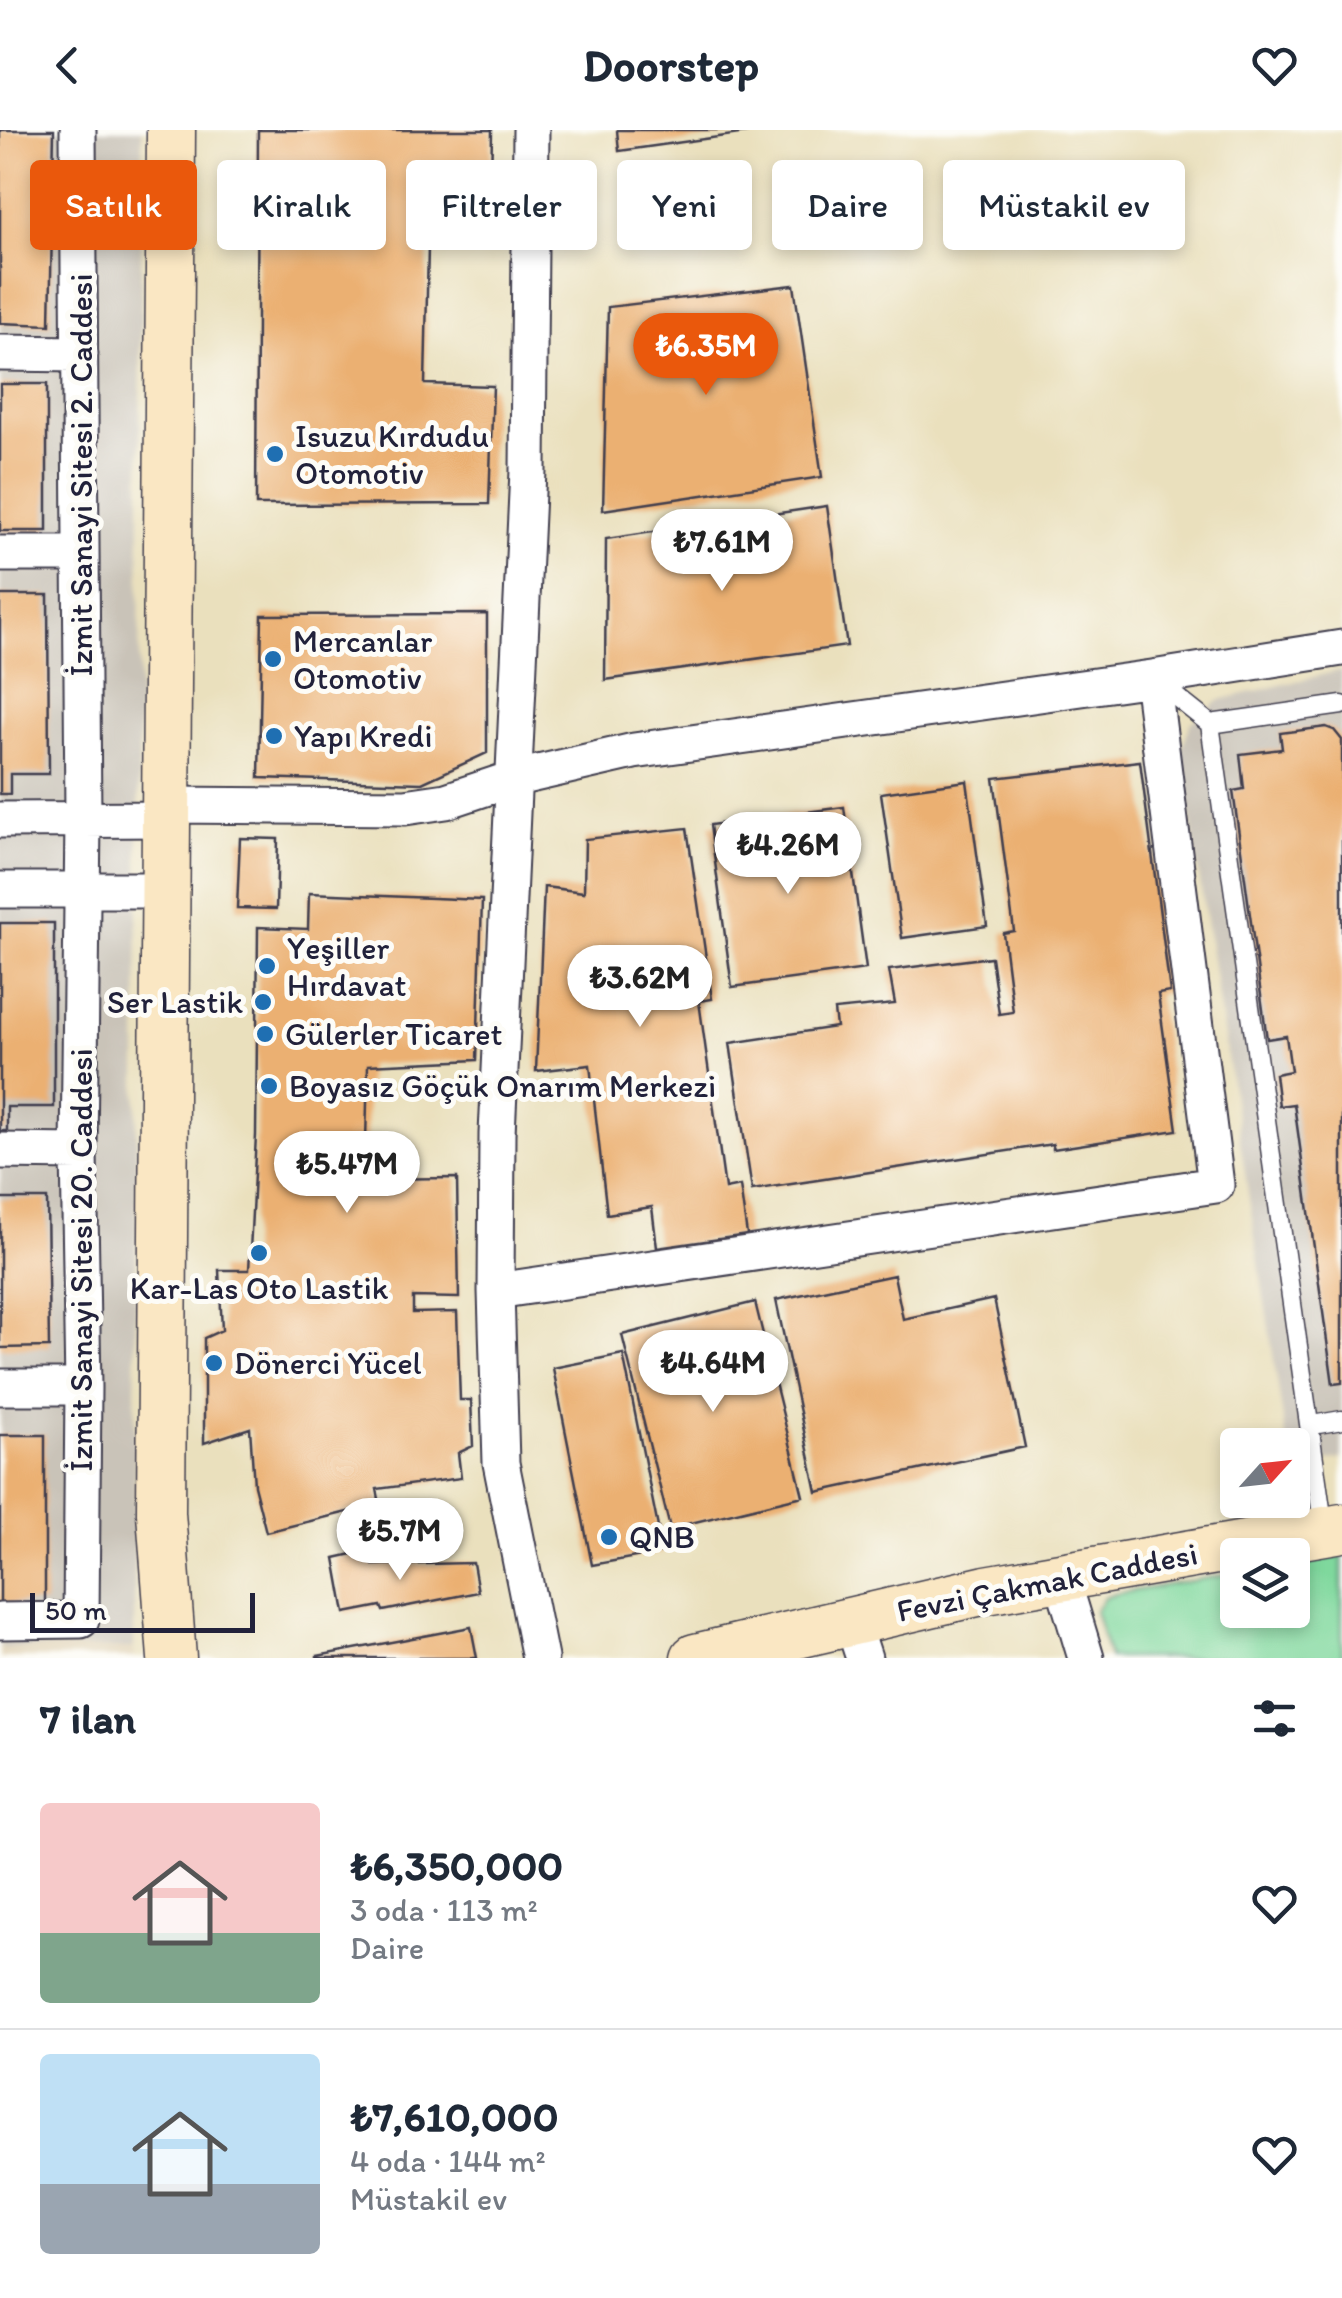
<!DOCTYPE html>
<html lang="tr">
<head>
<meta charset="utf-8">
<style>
  body { margin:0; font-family:Itim,sans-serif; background:#f2f2f3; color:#1f2937; height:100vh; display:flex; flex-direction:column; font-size:38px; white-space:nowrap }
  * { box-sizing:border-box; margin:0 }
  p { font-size:32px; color:#747a83 }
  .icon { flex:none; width:55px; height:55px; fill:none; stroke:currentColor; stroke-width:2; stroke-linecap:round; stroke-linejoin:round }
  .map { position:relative; height:1528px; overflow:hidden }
  .panel { display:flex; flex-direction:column; background:#fff; flex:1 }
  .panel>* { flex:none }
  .guide { position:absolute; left:30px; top:30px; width:1282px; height:90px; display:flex; gap:20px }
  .needle { width:65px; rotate:63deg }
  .controls { position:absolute; left:1220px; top:1298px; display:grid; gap:20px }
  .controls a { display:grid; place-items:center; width:90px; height:90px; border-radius:10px; background:#fff; box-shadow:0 5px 15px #0003; font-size:50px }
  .scale { position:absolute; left:30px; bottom:25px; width:225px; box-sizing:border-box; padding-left:10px; border:5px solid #22223b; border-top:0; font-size:28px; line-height:35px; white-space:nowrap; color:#22223b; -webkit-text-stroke:8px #fdfcf7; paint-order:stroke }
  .price { position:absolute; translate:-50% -85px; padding:0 22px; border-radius:35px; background:#fff; color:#222; font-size:32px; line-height:65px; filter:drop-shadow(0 2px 5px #0008) }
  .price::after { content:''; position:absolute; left:50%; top:60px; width:30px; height:22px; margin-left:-15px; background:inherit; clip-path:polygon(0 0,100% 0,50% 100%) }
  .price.on { background:#ea580c; color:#fff }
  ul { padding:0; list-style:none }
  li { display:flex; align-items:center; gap:30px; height:250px; padding:0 40px }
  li+li { border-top:2px solid #e0e1e3 }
  li span { display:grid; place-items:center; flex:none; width:280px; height:200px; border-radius:10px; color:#555 }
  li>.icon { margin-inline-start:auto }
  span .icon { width:120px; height:120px; fill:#fffc; stroke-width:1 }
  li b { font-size:42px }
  h2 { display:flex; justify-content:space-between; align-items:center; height:120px; padding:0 40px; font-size:42px }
  .tag { padding:0 35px; border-radius:10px; background:#fff; box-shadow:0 5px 15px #0003; font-size:35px; line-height:90px }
  .tag.on { background:#ea580c; color:#fff }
  header { display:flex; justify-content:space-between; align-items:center; height:130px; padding:0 40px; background:#fff; font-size:45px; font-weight:700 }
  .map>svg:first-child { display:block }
</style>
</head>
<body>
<header><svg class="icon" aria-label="back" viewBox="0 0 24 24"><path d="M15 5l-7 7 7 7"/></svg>Doorstep<svg class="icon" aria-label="heart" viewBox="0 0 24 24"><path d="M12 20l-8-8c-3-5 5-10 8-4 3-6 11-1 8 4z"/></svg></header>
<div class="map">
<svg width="1342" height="1528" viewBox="0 0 1342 1528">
  <rect width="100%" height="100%" fill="#fdfcf7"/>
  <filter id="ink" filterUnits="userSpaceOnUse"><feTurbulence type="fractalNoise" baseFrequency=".01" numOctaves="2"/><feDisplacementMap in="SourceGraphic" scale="20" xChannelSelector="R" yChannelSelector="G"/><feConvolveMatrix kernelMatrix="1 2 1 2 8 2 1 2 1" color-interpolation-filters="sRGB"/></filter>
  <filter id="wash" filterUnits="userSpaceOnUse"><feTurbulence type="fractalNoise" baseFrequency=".0048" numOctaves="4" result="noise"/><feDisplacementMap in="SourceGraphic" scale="40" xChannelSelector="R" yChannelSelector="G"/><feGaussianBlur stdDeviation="2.25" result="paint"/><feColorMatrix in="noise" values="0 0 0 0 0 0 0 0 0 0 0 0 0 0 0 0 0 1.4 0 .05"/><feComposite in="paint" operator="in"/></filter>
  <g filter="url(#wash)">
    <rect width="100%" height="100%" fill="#eae0bd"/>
    <path fill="#e0d2b5" d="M0,1518H134L135,1528H0Z"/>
    <path fill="#c9c3b8" d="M0,0H142L134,1518H0Z
      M1342,540V1329L1293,1337L1292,1315H1287L1180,622L1191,593L1220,570Z"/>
    <path fill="#7fd89d" stroke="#507d6c" stroke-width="2.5" d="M1342,1426V1528H1109L1095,1481L1104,1468L1115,1464L1237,1443L1238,1480H1292L1293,1434Z"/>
    <g id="blocks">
      <path fill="#ebb072" d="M0,0H54L50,195L0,193Z
        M258,0H492L490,115L428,116L425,254L493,256L489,374L256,375Z
        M617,0H754V2L619,21Z
        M794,155L822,347L603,380L608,177Z
        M0,254H47V401H0Z
        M827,376L847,516L605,550L606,409Z
        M0,465H48L49,644H10V664H0Z
        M487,484V623L422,653L259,648L262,485Z
        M1326,597L1334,600L1342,610V1253L1333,1254L1294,974L1279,976L1275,944L1291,941L1286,906L1267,909L1233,661L1244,659L1240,624L1282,619L1280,603Z
        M1140,631L1170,862L1158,864L1177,1000L1053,1019V1014L752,1060L730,913L836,897L834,880L895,874L889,840L991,827L999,884L1013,882L1003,803L1014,801L994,648Z
        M967,651L987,796L902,808L881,663Z
        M844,677L866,839L732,857L710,695Z
        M687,698L712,869L699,871L725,1059L740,1056L747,1105L657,1118L652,1077L607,1084L590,935L536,941L544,757L584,762L585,709Z
        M240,708L278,709L276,779L237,778Z
        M309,763L482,770L477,930L368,935L365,1049L457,1048L459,1168L413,1167V1183L457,1182L460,1270H471L473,1316L458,1323L461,1348L377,1359L380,1374L266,1402L254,1355L250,1298L204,1313V1208L222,1200L219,1140H249L256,1005L258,797L308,799Z
        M0,793H54V977H7V1001H0Z
        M0,1069H47L49,1217L0,1218Z
        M894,1145L903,1189L994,1169L1025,1317L817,1362L776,1170Z
        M755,1172L803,1366L670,1398L622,1205Z
        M623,1224L663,1422L592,1435L553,1238Z
        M0,1305H45V1473H0Z
        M370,1420L373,1435L473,1433L478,1462L383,1481L381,1476L345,1483L335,1428Z
        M471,1497L477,1528H317V1526Z"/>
    </g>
  </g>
  <g filter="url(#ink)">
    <use href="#blocks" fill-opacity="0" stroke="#403e4e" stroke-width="2.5"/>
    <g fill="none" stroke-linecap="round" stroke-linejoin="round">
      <g stroke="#403e4e" stroke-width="21">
        <path id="lane" d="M1156,551L1210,594
          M1312,1295L1342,1290
          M1324,1400L1210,594L1342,575"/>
      </g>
      <g stroke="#403e4e" stroke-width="39">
        <path id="street" d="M531,0L528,341L497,1004L496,1161L501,1333L540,1528
          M0,223L80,224
          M0,424H81
          M167,675L405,677L446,671L512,649L634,621L1152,548L1342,518
          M0,690L167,689
          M0,760H164
          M0,1021L79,1022
          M496,1161L1216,1055L1152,548
          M0,1257H83
          M1061,1445L1086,1528
          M0,1491L81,1490L83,1257L79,1022L83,690L78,0
          M852,1491L864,1528"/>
      </g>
      <g stroke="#403e4e" stroke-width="51">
        <path id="secondary" d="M171,0L161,1383L172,1528
          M695,1528L986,1460L1342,1398"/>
      </g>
      <use href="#lane" stroke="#fff" stroke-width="18"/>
      <use href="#street" stroke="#fff" stroke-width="35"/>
      <use href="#secondary" stroke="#fae7c3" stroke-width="48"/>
    </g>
  </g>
  <g fill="#1f6fb2" stroke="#fdfcf7" stroke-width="4">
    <circle cx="275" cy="324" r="10"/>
    <circle cx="273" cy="529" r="10"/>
    <circle cx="274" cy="606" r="10"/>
    <circle cx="267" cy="836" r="10"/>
    <circle cx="263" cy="872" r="10"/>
    <circle cx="265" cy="904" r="10"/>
    <circle cx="269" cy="956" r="10"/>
    <circle cx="259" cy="1123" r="10"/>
    <circle cx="214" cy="1233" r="10"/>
    <circle cx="609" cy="1407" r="10"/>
  </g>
  <g text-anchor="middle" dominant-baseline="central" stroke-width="10" stroke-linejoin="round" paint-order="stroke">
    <g font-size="32" fill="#22223b" stroke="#fdfcf7" text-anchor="start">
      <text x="295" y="306">Isuzu Kırdudu<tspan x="295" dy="37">Otomotiv</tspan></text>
      <text x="293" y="511">Mercanlar<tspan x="293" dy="37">Otomotiv</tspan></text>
      <text x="294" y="606">Yapı Kredi</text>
      <text x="287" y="818">Yeşiller<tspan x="287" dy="37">Hırdavat</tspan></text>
      <text x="243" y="872" text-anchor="end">Ser Lastik</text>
      <text x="285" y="904">Gülerler Ticaret</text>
      <text x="289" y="956">Boyasız Göçük Onarım Merkezi</text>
      <text x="259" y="1158" text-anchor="middle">Kar-Las Oto Lastik</text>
      <text x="234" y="1233">Dönerci Yücel</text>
      <text x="629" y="1407">QNB</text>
    </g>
    <g font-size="32" fill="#22223b" stroke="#fdfcf7">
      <text transform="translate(81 345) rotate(-90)">İzmit Sanayi Sitesi 2. Caddesi</text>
      <text transform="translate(81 1130) rotate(-90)">İzmit Sanayi Sitesi 20. Caddesi</text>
      <text transform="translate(1047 1452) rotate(-11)">Fevzi Çakmak Caddesi</text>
    </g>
  </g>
</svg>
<div class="controls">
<a><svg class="needle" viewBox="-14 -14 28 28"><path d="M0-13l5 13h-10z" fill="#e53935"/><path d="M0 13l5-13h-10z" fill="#747a83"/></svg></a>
<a><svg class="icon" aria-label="layers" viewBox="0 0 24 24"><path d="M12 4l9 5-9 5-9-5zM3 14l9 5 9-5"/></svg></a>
</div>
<div class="scale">50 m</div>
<b class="price on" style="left:706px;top:268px">₺6.35M</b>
<b class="price" style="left:722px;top:464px">₺7.61M</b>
<b class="price" style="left:788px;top:767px">₺4.26M</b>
<b class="price" style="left:640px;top:900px">₺3.62M</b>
<b class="price" style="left:347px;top:1086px">₺5.47M</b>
<b class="price" style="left:713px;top:1285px">₺4.64M</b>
<b class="price" style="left:400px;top:1453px">₺5.7M</b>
<div class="guide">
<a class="tag on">Satılık</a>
<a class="tag">Kiralık</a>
<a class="tag">Filtreler</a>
<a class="tag">Yeni</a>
<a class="tag">Daire</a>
<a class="tag">Müstakil ev</a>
</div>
</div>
<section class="panel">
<h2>7 ilan<svg class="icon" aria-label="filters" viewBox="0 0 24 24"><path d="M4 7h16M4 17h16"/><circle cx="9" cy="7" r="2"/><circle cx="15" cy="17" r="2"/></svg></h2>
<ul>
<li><span style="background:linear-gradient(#f6c9c9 65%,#7fa58c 0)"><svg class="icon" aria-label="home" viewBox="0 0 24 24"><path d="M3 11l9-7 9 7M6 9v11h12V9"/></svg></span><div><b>₺6,350,000</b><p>3 oda · 113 m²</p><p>Daire</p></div><svg class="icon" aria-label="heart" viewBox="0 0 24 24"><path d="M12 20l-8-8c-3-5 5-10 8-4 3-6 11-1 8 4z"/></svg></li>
<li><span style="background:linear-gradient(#bfe0f5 65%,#9aa5b1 0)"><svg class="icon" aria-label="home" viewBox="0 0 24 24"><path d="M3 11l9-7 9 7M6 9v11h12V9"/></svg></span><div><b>₺7,610,000</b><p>4 oda · 144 m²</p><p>Müstakil ev</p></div><svg class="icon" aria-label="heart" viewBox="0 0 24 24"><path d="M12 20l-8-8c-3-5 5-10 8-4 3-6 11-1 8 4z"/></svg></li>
</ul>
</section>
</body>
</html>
